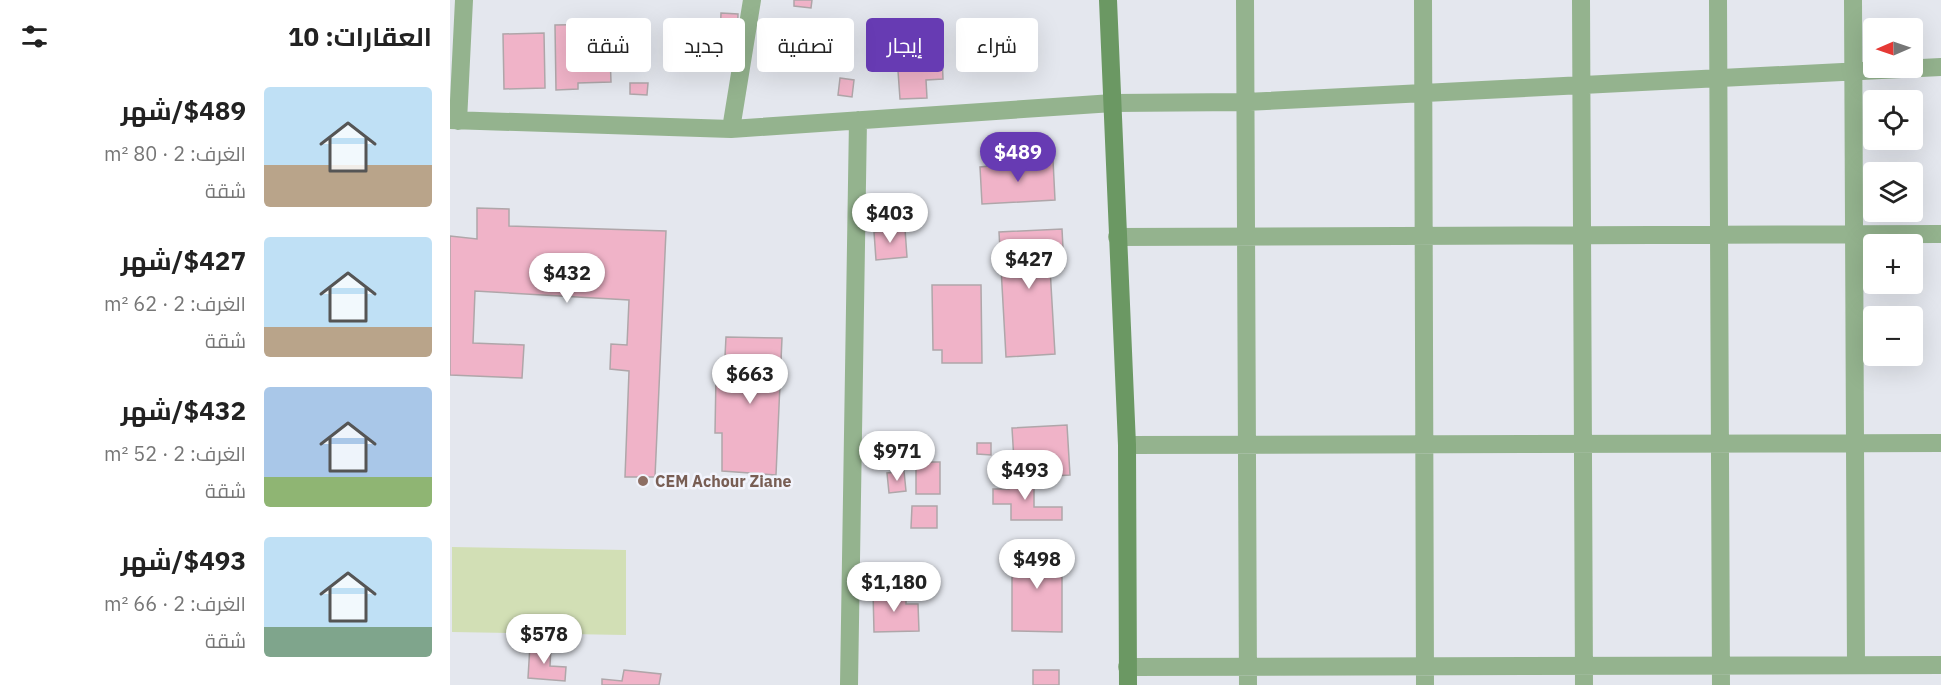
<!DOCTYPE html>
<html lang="ar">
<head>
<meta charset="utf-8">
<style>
  body { margin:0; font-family:"IBM Plex Sans",Cairo,sans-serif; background:#f6f6f6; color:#222; direction:rtl; height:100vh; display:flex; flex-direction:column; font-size:22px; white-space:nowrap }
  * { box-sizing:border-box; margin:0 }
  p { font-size:20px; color:#767676 }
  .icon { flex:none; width:33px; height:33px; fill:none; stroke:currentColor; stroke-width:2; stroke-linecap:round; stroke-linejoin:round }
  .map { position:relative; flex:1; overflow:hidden; direction:ltr }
  .details { display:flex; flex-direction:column; background:#fff; width:450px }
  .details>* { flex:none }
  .hud { position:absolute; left:18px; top:18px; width:570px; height:54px; direction:rtl; display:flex; gap:12px }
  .needle { width:39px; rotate:268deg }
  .tools { position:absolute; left:1413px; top:18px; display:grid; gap:12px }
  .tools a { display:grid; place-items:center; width:60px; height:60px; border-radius:6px; background:#fff; box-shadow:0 6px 24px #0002; font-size:30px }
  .price { position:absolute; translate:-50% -51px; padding:0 14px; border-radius:21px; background:#fff; color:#222; font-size:20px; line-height:39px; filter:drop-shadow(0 2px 3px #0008) }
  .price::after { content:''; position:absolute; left:50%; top:36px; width:18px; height:14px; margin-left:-9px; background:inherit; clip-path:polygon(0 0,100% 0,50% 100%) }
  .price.selected { background:#673bb3; color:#fff }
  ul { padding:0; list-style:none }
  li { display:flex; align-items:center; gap:18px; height:150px; padding:0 18px }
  li span { display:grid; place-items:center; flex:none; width:168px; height:120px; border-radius:6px; color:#555 }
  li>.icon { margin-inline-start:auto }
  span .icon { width:72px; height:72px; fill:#fffc; stroke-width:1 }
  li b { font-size:26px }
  h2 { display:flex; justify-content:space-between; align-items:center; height:72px; padding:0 18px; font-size:26px }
  .pill { padding:0 21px; border-radius:6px; background:#fff; box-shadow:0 6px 24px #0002; font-size:21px; line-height:54px }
  .pill.selected { background:#673bb3; color:#fff }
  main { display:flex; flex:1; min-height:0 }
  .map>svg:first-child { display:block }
</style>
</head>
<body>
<main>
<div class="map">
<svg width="1491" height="685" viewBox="0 0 1491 685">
  <rect width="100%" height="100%" fill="#e4e7ee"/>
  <path fill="#d2dfb5" d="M2,547L176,550V635L2,632Z"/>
  <path fill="#f0b3c8" stroke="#afa6a9" stroke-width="1.5" d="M344,0H362L361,8L344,6Z
    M271,13L288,14L287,43L270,42Z
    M383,20L399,22L397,41L380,39Z
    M159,24L161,82L128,83V89L106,90L105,25Z
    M94,33L95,88L54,89L53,34Z
    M492,54L493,79L476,80L477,98L450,99L447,57Z
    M390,78L404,80L402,97L388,95Z
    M180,83H198L197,95L180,94Z
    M603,160L605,200L532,204L530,167Z
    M27,208L59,209V226L216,231L205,477H175L179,371L160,369L161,344L177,345L179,300L25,291L23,343L74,345L72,378L0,375V236L27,239Z
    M455,229L457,257L426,260L424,232Z
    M612,229L614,268H600L605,354L556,357L549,232Z
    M482,285H531L532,363H492V350H483Z
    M276,337L332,338L326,475L272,471V433H265L266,375L274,376Z
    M617,425L620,475L586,477L585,460L564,461L562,428Z
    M456,438L458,462L439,463L437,440Z
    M527,443H541V455L527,454Z
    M466,462H490V494H466Z
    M454,471L456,491L439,493L437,473Z
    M559,475H584V507H612V520H561V504H543V489H559Z
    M462,506H487V528H461Z
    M562,549H612V632L562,631Z
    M423,591H456V604H468L469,631L424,632Z
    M80,645L101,646L100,666L116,667L115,681L78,678Z
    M174,670L211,674L209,685H152V679L172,681Z
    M583,670H609V685H583Z"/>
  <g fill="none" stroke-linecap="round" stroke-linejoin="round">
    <path stroke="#94b38e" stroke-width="18" d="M795,0L798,685
      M973,0L975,685
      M1131,0L1134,685
      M1268,0L1271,685
      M1403,0L1406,665
      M0,120L281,129L663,103L795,102L1491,67
      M8,121L14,0
      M281,129L302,0
      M667,237L1491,234
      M677,445L1491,443
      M677,667L1491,665
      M399,685L408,120"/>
    <path stroke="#6b9863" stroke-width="18" d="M658,0L677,445L678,685"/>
  </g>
  <circle fill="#8d6e63" stroke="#f2f4fc" stroke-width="2" cx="193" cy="481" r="6"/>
  <g text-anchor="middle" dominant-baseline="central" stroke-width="5" stroke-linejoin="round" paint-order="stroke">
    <g font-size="16" font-weight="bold" fill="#785e54" stroke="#f2f4fc" text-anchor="start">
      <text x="205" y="481">CEM Achour Ziane</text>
    </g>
  </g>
</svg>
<div class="tools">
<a><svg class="needle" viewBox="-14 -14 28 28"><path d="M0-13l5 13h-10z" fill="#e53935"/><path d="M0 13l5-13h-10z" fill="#767676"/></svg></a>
<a><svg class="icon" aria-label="locate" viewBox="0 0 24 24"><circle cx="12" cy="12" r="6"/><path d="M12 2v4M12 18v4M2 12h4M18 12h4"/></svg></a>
<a><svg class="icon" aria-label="layers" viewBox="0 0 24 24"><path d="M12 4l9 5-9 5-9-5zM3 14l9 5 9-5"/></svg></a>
<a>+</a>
<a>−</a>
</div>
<b class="price selected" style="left:568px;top:183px">$489</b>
<b class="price" style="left:440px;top:244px">$403</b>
<b class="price" style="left:579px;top:290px">$427</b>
<b class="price" style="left:117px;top:304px">$432</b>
<b class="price" style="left:300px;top:405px">$663</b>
<b class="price" style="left:447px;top:482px">$971</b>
<b class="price" style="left:575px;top:501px">$493</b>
<b class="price" style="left:587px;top:590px">$498</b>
<b class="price" style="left:444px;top:613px">$1,180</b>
<b class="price" style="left:94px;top:665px">$578</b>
<div class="hud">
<a class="pill">شراء</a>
<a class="pill selected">إيجار</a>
<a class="pill">تصفية</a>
<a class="pill">جديد</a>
<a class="pill">شقة</a>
</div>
</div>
<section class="details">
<h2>العقارات: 10<svg class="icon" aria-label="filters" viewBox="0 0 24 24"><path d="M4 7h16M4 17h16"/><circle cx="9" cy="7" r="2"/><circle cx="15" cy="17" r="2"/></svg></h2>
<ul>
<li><span style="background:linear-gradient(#bfe0f5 65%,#b9a48a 0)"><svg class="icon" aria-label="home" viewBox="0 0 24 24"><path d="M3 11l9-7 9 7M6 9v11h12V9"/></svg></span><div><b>$489/شهر</b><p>الغرف: 2 · 80 m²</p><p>شقة</p></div></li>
<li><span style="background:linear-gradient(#bfe0f5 75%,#b9a48a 0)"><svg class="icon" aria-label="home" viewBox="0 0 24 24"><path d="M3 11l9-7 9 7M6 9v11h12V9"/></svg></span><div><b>$427/شهر</b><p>الغرف: 2 · 62 m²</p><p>شقة</p></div></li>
<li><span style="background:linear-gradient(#a9c7e8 75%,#8fb573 0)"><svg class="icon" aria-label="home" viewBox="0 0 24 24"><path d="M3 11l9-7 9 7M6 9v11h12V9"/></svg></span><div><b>$432/شهر</b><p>الغرف: 2 · 52 m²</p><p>شقة</p></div></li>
<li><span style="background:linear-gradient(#bfe0f5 75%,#7fa58c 0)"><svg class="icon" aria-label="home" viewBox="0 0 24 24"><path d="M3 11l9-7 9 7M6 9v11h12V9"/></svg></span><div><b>$493/شهر</b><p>الغرف: 2 · 66 m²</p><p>شقة</p></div></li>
</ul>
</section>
</main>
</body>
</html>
